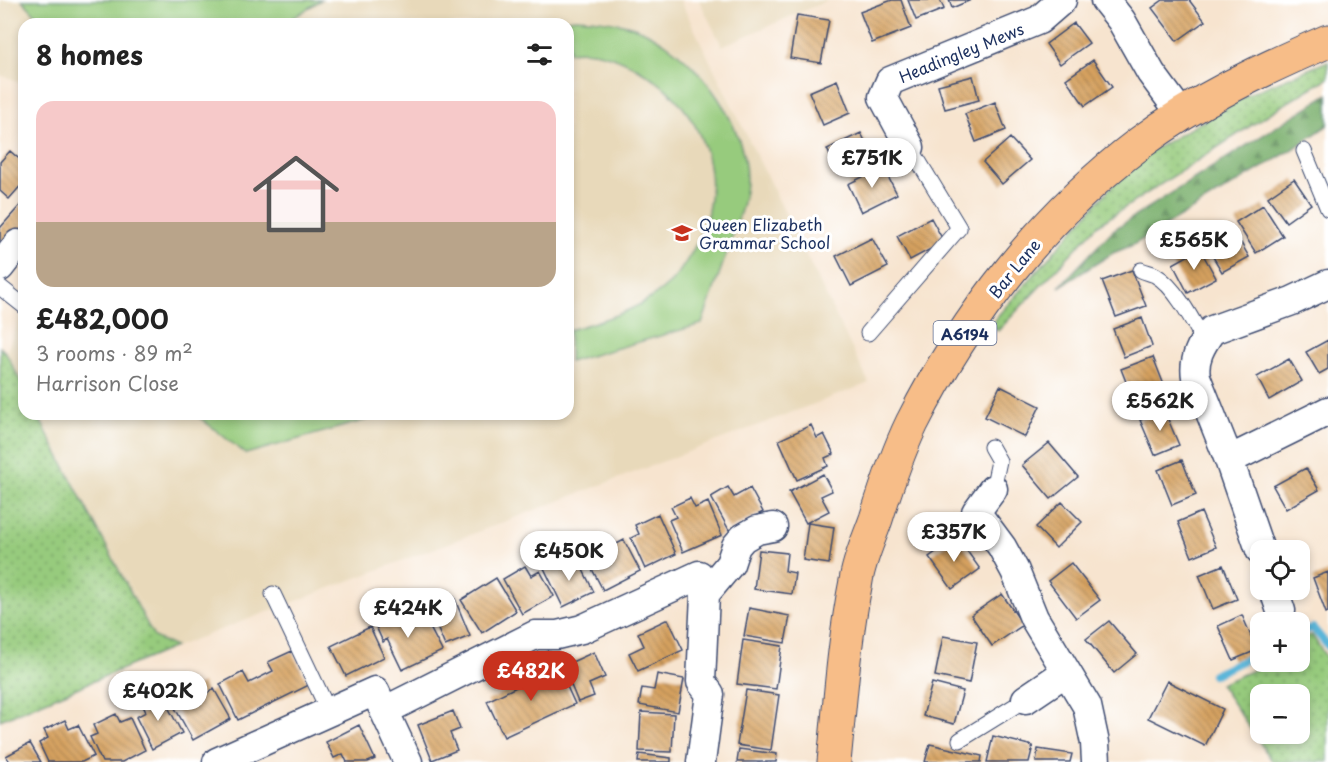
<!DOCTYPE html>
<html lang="en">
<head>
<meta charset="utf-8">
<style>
  body { margin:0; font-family:"Playpen Sans",sans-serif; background:#f2f2f2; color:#222; height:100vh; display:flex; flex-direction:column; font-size:22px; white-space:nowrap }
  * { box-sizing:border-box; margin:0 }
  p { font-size:20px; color:#767676 }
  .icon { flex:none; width:33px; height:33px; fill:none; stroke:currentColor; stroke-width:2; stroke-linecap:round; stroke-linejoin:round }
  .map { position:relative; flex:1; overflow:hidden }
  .drawer { position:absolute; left:18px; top:18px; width:556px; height:402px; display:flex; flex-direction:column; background:#fff; border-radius:18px; box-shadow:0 3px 9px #0003 }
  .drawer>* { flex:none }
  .buttons { position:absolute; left:1250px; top:540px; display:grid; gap:12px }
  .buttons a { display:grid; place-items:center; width:60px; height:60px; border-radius:12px; background:#fff; box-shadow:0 3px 9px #0003; font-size:30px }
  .price { position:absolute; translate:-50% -51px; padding:0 14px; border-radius:21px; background:#fff; color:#222; font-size:20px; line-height:39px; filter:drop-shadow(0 2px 3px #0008) }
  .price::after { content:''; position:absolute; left:50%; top:36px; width:18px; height:14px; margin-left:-9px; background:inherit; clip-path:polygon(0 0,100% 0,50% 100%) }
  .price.active { background:#c8321e; color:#fff }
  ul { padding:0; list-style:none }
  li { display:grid; align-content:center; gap:12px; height:318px; padding:0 18px }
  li+li { border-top:2px solid #e0e0e0 }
  li span { display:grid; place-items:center; height:186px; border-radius:18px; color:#555 }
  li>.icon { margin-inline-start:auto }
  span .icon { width:108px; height:108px; fill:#fffc; stroke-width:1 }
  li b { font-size:26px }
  h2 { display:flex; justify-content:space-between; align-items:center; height:72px; padding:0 18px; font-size:26px }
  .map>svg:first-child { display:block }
</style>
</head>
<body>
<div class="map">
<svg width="1328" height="762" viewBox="0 0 1328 762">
  <defs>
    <pattern id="grass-dots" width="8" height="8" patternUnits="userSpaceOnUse" patternTransform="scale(1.5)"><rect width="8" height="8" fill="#97cb7d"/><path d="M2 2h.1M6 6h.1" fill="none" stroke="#7aa56a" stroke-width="1.8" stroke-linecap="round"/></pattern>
    <pattern id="forest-firs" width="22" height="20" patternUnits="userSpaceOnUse" patternTransform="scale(1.5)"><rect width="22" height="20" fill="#79af6c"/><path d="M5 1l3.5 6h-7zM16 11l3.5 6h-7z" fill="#628f5c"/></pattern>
    <pattern id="building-back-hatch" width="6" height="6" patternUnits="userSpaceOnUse" patternTransform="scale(1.5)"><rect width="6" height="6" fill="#d6a15e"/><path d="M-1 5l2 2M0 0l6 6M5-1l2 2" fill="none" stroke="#ad8451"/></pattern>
  </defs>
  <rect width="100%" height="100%" fill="#fff"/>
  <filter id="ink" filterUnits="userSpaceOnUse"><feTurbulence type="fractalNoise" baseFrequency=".0167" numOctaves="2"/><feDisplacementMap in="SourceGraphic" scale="12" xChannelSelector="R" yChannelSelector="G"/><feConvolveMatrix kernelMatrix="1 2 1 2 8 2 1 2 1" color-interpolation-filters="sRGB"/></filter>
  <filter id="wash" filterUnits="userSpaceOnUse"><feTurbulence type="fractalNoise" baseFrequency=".008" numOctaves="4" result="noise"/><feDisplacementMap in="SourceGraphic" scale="24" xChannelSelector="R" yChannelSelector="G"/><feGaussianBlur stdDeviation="1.35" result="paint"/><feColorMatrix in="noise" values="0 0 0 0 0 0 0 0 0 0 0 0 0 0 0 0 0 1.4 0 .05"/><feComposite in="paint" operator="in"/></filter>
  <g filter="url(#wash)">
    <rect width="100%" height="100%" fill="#f7e4cf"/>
    <path fill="#e8d9ba" d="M0,0H680L869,383L175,647L154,637L37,414H568V24H24V83L0,75Z
      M699,0H829L722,46Z
      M24,309V388L6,353Z"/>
    <path fill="url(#grass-dots)" stroke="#597d6e" stroke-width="1.5" fill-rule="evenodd" d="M1328,61V78L1278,108L1098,225L998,331L994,327V320L1111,187L1141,157L1251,93Z
      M0,347L6,353L24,388V414H37L154,637L175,647L0,720Z
      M1312,635L1328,660V762H1273L1220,684L1272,662H1299V639ZM1260,694H1299V734H1260Z"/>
    <path fill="url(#forest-firs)" stroke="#4a6f65" stroke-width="1.5" d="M1328,94V125L1293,149L1133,245L1113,253L1059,287L1113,230Z"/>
    <path fill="#97cb7d" stroke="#597d6e" stroke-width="1.5" d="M22,0H321L284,24H49L38,17Z
      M576,18C596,19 615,21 634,27C690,47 746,119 746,179C746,202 736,225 729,246C720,272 711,298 702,324L569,362V330C606,319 642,310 671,282C679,274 686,262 692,252C732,184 705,107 638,69C618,57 593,49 569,52L568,24H527Z
      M195,414H387L246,454Z"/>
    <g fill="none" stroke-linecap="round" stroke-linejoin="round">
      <path stroke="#5cb6d9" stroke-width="8" d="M1299,632L1313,628L1328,646
        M1213,675L1260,652"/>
    </g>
    <g id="blocks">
      <path fill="url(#building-back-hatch)" d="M892,0H901L911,28L872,43L860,12Z
        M908,0H940L944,9L916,20Z
        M949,0H971L952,8Z
        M1163,0H1189L1205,21L1177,41L1152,8Z
        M797,15L829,20L821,63L790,58Z
        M1074,23L1089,43L1060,64L1046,44Z
        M1093,60L1112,87L1085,106L1066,79Z
        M973,76L979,100L945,109L938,85Z
        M837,80L850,113L823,125L809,92Z
        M995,102L1006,130L976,142L965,114Z
        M861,133L873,157L839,174L827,149Z
        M1010,138L1030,160L1002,184L983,162Z
        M10,151L24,163V182L9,199L0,191V162Z
        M883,167L897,194L861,212L848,184Z
        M1294,179L1311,204L1286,222L1268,197Z
        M24,201V235L10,251L0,242V228Z
        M1263,205L1283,236L1256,253L1236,222Z
        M931,218L944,242L910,260L897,236Z
        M1233,229L1249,257L1222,272L1206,245Z
        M872,238L888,267L851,286L836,256Z
        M1200,249L1216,278L1188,293L1173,264Z
        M1132,270L1146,306L1116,317L1102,281Z
        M1142,318L1152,346L1124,357L1113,329Z
        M1328,340V369L1319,374L1306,352Z
        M1153,357L1164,385L1132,397L1121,369Z
        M1289,359L1302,381L1269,400L1257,377Z
        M1000,386L1040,406L1025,437L985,417Z
        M1164,410L1179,445L1155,455L1140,420Z
        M811,425L817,438L824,434L834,454L825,458L828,466L797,480L779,440Z
        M1049,443L1078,477L1051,499L1022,465Z
        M1182,460L1196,495L1172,505L1158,470Z
        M1306,468L1319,490L1286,509L1273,486Z
        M823,474L832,491L821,496L829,511L806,523L789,492Z
        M728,487L734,497L750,488L763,512L729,530L711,497Z
        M690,498L695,508L708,502L722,535L683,552L669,520L676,517L671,507Z
        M1062,502L1082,522L1056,548L1036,527Z
        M1201,512L1216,547L1192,557L1178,522Z
        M658,514L676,554L645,569L631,538L639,534L635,525Z
        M808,523L834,527L829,564L803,560Z
        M608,536L613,546L624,540L640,571L603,590L582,550Z
        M957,537L980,569L952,589L929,557Z
        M759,550L787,553L785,571L795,573L792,594L754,589Z
        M563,558L568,567L579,562L594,592L563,607L544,568Z
        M1071,563L1100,600L1076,618L1048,581Z
        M1223,565L1237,599L1213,609L1199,575Z
        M525,566L531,576L540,571L554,596L522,614L503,579Z
        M1328,572V612L1326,613L1313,578Z
        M496,578L516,611L482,633L461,600Z
        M1002,594L1023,625L992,646L971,615Z
        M454,597L470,636L445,646L429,608Z
        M749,608L790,616L785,643L744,636Z
        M387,613L392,623L412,614L416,623L425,618L442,651L402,670L387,639L383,642L373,620Z
        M1242,615L1257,650L1233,660L1218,626Z
        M668,619L683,650L638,671L629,653L644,646L638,633Z
        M1109,621L1137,654L1114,673L1086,639Z
        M370,627L384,657L346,676L331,646Z
        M943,636L977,642L969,683L935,676Z
        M743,640L782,646L776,689L737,684Z
        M292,651L309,685L238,720L220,684L243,672L249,683L273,671L268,662Z
        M594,652L605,677L589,684L594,696L578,702L563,666Z
        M558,667L575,704L504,737L487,701Z
        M657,674L684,679L678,712L639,705L642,688L654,690Z
        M1167,681L1223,709L1205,746L1148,718Z
        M202,683L207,693L214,689L231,719L193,740L175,708L186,702L182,694Z
        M932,683L963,691L954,724L923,716Z
        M746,690L779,695L771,750L737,745Z
        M161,694L182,733L152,749L136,717L146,712L142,704Z
        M453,711L460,729L450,733L457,750L432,760L418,725Z
        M641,712L674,714L672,752L639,751Z
        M116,714L120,722L130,718L145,750L122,762H102L90,737L97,734L93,725Z
        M65,720L69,729L78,725L94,756L82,762H48L39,743L48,738L44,730Z
        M359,725L375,759L368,762H347L343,754L334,758L326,742Z
        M993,736L1033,746L1029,762H987Z
        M30,743L41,762H10L6,756Z
        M930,744L982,756L981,762H925Z
        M739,749L777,754L776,762H737Z
        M1038,749L1072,754L1070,762H1036Z
        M639,754L671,758V762H638Z"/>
    </g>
  </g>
  <g filter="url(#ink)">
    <use href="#blocks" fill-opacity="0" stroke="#3c4a6f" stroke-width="1.5"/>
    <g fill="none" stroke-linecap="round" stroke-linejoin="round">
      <g stroke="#3c4a6f" stroke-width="17">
        <path id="lane" d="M1304,151L1328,209
          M1141,270C1145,272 1151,273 1155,275C1175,286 1193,321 1204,341
          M0,287L24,306
          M868,333L959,228L910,147
          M991,447L999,461L993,489
          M273,594L329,712
          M960,740L1026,699"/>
      </g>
      <g stroke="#3c4a6f" stroke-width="31">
        <path id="street" d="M1105,0L1121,20L1151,73L1182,115
          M910,147L883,97L890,81L1039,20L1062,0
          M0,267L18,244
          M1229,460L1328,411
          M993,489L976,512L1002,547L1015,571L1034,618L1087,706L1095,743L1096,762
          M1260,550L1229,460L1196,377C1193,359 1201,345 1212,330L1292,301L1328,284
          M1274,590L1281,611
          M705,594L730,564L736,546L743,538L757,530L773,527
          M1026,699L1066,672
          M384,711L535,635H557L582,629L699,575L705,594L701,682L710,694L701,762
          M217,762L375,691L408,762"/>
      </g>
      <g stroke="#3c4a6f" stroke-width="35">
        <path id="primary" d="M834,762C840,702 844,641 856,581C859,560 869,539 876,519C886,487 897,454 912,423C966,316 1044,216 1140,143C1197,100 1263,69 1328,41"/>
      </g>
      <use href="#lane" stroke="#fff" stroke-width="15"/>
      <use href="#street" stroke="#fff" stroke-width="28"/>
      <use href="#primary" stroke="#f7bd88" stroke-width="33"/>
    </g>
  </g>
  <defs>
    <g id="school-bare" transform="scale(1.62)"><path d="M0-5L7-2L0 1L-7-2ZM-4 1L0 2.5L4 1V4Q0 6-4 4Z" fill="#c8321e" stroke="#fff" stroke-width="2.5" paint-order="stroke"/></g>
  </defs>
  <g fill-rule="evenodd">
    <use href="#school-bare" x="682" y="233"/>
  </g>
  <g text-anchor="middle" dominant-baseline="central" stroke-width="6" stroke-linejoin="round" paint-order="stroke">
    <rect fill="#fff" stroke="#5f6d8e" stroke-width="1.5" x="933.5" y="321" width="63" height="24" rx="4.5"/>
    <g font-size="15" font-weight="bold" fill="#1b2f5e">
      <text x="965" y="333">A6194</text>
    </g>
    <g font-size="16" fill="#1b2f5e" stroke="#fff">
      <text transform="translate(961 52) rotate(-22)">Headingley Mews</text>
      <text transform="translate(1014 268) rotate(-51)">Bar Lane</text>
    </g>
    <g font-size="16" fill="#1b2f5e" stroke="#fff" text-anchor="start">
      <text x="699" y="224">Queen Elizabeth<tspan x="699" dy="18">Grammar School</tspan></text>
    </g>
  </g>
</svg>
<div class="buttons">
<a><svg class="icon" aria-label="locate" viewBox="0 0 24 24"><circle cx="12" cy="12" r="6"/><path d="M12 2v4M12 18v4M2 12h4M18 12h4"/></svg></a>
<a>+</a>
<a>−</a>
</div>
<b class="price" style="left:872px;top:189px">£751K</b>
<b class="price" style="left:1194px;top:271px">£565K</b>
<b class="price" style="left:1160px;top:432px">£562K</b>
<b class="price" style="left:954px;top:563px">£357K</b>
<b class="price" style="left:569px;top:582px">£450K</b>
<b class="price" style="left:408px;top:639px">£424K</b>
<b class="price active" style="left:531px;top:702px">£482K</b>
<b class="price" style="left:158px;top:722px">£402K</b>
<section class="drawer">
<h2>8 homes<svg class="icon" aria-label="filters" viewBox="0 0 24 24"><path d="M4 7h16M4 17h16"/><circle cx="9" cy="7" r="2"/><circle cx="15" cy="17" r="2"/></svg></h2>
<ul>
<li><span style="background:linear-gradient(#f6c9c9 65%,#b9a48a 0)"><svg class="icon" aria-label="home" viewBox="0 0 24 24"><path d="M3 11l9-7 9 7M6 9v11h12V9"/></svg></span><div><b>£482,000</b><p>3 rooms · 89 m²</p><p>Harrison Close</p></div></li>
</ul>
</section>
</div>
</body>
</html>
